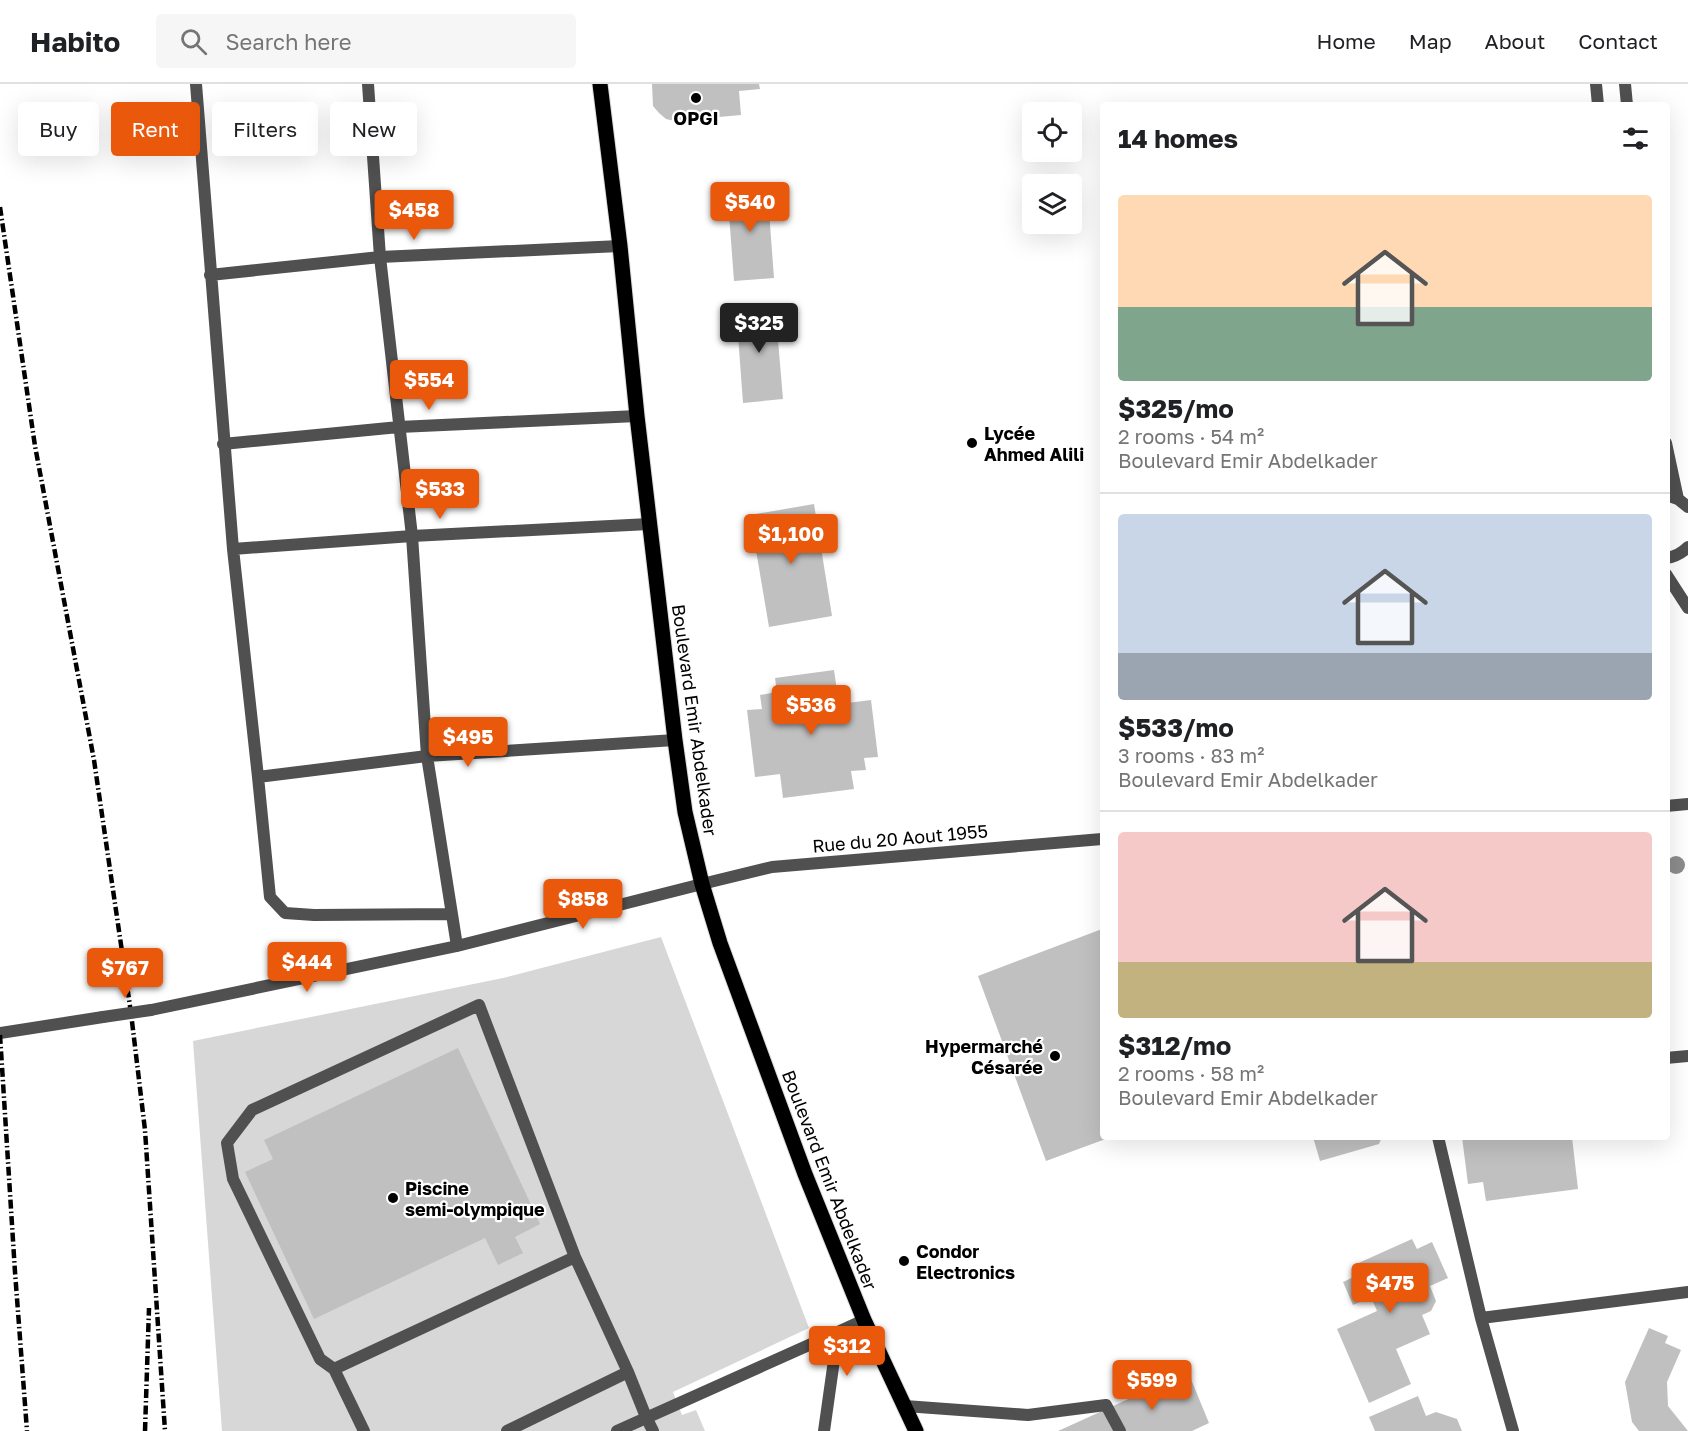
<!DOCTYPE html>
<html lang="en">
<head>
<meta charset="utf-8">
<style>
  body { margin:0; font-family:"Golos Text",sans-serif; background:#f6f6f6; color:#202124; height:100vh; display:flex; flex-direction:column; font-size:22px; white-space:nowrap }
  * { box-sizing:border-box; margin:0 }
  p { font-size:20px; color:#757577 }
  .icon { flex:none; width:33px; height:33px; fill:none; stroke:currentColor; stroke-width:2; stroke-linecap:round; stroke-linejoin:round }
  .map { position:relative; flex:1; overflow:hidden }
  .side { position:absolute; left:1100px; top:18px; width:570px; height:1038px; display:flex; flex-direction:column; background:#fff; border-radius:6px; box-shadow:0 6px 24px #0002 }
  .side>* { flex:none }
  .top-card { position:absolute; left:18px; top:18px; width:570px; height:54px; display:flex; gap:12px }
  .buttons { position:absolute; left:1022px; top:18px; display:grid; gap:12px }
  .buttons a { display:grid; place-items:center; width:60px; height:60px; border-radius:6px; background:#fff; box-shadow:0 6px 24px #0002; font-size:30px }
  .price { position:absolute; translate:-50% -51px; padding:0 14px; border-radius:6px; background:#ea580c; color:#fff; font-size:20px; line-height:39px; filter:drop-shadow(0 2px 3px #0008) }
  .price::after { content:''; position:absolute; left:50%; top:36px; width:18px; height:14px; margin-left:-9px; background:inherit; clip-path:polygon(0 0,100% 0,50% 100%) }
  .price.current { background:#222; color:#fff }
  ul { padding:0; list-style:none }
  li { display:grid; align-content:center; gap:12px; height:318px; padding:0 18px }
  li+li { border-top:2px solid #e0e0e0 }
  li span { display:grid; place-items:center; height:186px; border-radius:6px; color:#555 }
  li>.icon { margin-inline-start:auto }
  span .icon { width:108px; height:108px; fill:#fffc; stroke-width:1 }
  li b { font-size:26px }
  h2 { display:flex; justify-content:space-between; align-items:center; height:72px; padding:0 18px; font-size:26px }
  .pill { padding:0 21px; border-radius:6px; background:#fff; box-shadow:0 6px 24px #0002; font-size:21px; line-height:54px }
  .pill.current { background:#ea580c; color:#fff }
  header { display:flex; align-items:center; gap:36px; box-sizing:border-box; height:84px; padding:0 30px; background:#fff; border-bottom:2px solid #e0e0e0 }
  header strong { font-size:28px }
  nav { display:flex; gap:33px; margin-inline-start:auto; font-size:21px }
  .search { width:420px; height:54px; background:#f6f6f6; display:flex; align-items:center; gap:15px; box-sizing:border-box; padding:0 21px; border-radius:6px; color:#757577; font-size:22px }
  .map>svg:first-child { display:block }
</style>
</head>
<body>
<header>
<strong>Habito</strong>
<div class="search"><svg class="icon" aria-label="search" viewBox="0 0 24 24"><circle cx="10" cy="10" r="6"/><path d="M15 15l6 6"/></svg>Search here</div>
<nav><a>Home</a><a>Map</a><a>About</a><a>Contact</a></nav>
</header>
<div class="map">
<svg width="1688" height="1347" viewBox="0 0 1688 1347">
  <rect width="100%" height="100%" fill="#fff"/>
  <path fill="#d7d7d7" d="M661,853L809,1244L673,1308L682,1331L696,1326L705,1347H222L193,957L503,894Z"/>
  <path fill="#c0c0c0" d="M652,0H759L760,5L739,7L741,31L675,37L666,35L659,29L653,22Z
    M767,100L774,194L734,197L727,103Z
    M775,221L783,315L743,319L736,224Z
    M814,420L832,532L769,543L750,431Z
    M834,586L839,620L871,616L878,673L864,674L866,686L851,687L854,705L783,714L780,690L755,693L747,626L762,625L760,611L777,608L775,594Z
    M1102,845V1053H1111L1046,1077L978,892Z
    M458,964L540,1140L515,1153L523,1169L498,1181L485,1154L314,1235L245,1088L273,1075L264,1056Z
    M1313,1053H1382L1379,1060L1320,1077Z
    M1462,1053H1572L1578,1105L1486,1117L1483,1098L1468,1100Z
    M1412,1155L1417,1165L1432,1158L1448,1194L1430,1202L1436,1217L1431,1227L1422,1231L1430,1250L1396,1265L1411,1300L1369,1319L1337,1245L1377,1227L1371,1213L1353,1221L1343,1198L1358,1191L1354,1181Z
    M1649,1244L1668,1252L1665,1259L1681,1266L1667,1298L1668,1322L1688,1347H1639L1632,1338L1625,1298Z
    M1188,1288L1209,1339L1192,1347H1058Z
    M1418,1312L1426,1332L1436,1328L1457,1335L1462,1347H1375L1369,1333Z"/>
  <g fill="none" stroke-linecap="round" stroke-linejoin="round">
    <g stroke="#dbdbdb" stroke-width="17">
      <path id="primary" d="M600,0L620,162L637,332L675,656L685,728L702,800L720,859L805,1090L864,1236L916,1347"/>
    </g>
    <path stroke="#505050" stroke-width="12" d="M334,1285L575,1173
      M905,1322L1028,1331L1106,1321L1120,1347
      M364,1347L334,1285L320,1275L233,1095L227,1059L252,1026L479,921L575,1173L628,1288
      M507,1347L628,1288L646,1333L653,1347
      M617,1347L838,1248"/>
    <path stroke="#505050" stroke-width="12" d="M196,0L233,465L258,693L270,813L285,829L314,831L452,830
      M368,0L380,173L412,452L427,672L457,862
      M1596,0L1598,21
      M1625,0L1627,21
      M210,191L380,173L620,162
      M1666,359L1678,415
      M223,360L399,343L637,332
      M1666,411L1678,415L1688,423
      M233,465L412,452L649,440
      M1666,474C1676,473 1682,469 1688,463
      M1666,490L1688,524
      M258,693L427,672L675,656
      M151,926L457,862L702,800
      M0,949L103,933
      M1666,974L1688,972
      M1438,1053L1481,1234L1513,1347
      M1481,1234L1688,1208
      M824,1347L838,1248L864,1236"/>
    <path stroke="#505050" stroke-width="12" d="M1666,722L1688,720
      M702,800L772,783L1102,755"/>
    <use href="#primary" stroke="#000" stroke-width="15"/>
    <path stroke="#000" stroke-width="4.5" stroke-dasharray="9 3 1.5 3" stroke-linecap="butt" d="M0,123L35,362L94,676L131,929L145,1046L165,1347
      M0,951L15,1188L27,1347
      M145,1347L149,1224"/>
    <path stroke="#505050" stroke-width="12" d="M103,933L151,926"/>
  </g>
  <circle fill="#8c8c8c" cx="1676" cy="781" r="9"/>
  <g fill="#000" stroke="#fff" stroke-width="2">
    <circle cx="696" cy="14" r="6"/>
    <circle cx="972" cy="359" r="6"/>
    <circle cx="1055" cy="972" r="6"/>
    <circle cx="393" cy="1114" r="6"/>
    <circle cx="904" cy="1177" r="6"/>
  </g>
  <g text-anchor="middle" dominant-baseline="central" stroke-width="4.5" stroke-linejoin="round" paint-order="stroke">
    <g font-size="18" font-weight="bold" fill="#000" stroke="#fff" text-anchor="start">
      <text x="696" y="34" text-anchor="middle">OPGI</text>
      <text x="984" y="349">Lycée<tspan x="984" dy="21">Ahmed Alili</tspan></text>
      <text x="1043" y="962" text-anchor="end">Hypermarché<tspan x="1043" dy="21">Césarée</tspan></text>
      <text x="405" y="1104">Piscine<tspan x="405" dy="21">semi-olympique</tspan></text>
      <text x="916" y="1167">Condor<tspan x="916" dy="21">Electronics</tspan></text>
    </g>
    <g font-size="18" fill="#000" stroke="#fff">
      <text transform="translate(695 636) rotate(82)">Boulevard Emir Abdelkader</text>
      <text transform="translate(900 754) rotate(-5)">Rue du 20 Aout 1955</text>
      <text transform="translate(830 1096) rotate(69)">Boulevard Emir Abdelkader</text>
    </g>
  </g>
</svg>
<div class="buttons">
<a><svg class="icon" aria-label="locate" viewBox="0 0 24 24"><circle cx="12" cy="12" r="6"/><path d="M12 2v4M12 18v4M2 12h4M18 12h4"/></svg></a>
<a><svg class="icon" aria-label="layers" viewBox="0 0 24 24"><path d="M12 4l9 5-9 5-9-5zM3 14l9 5 9-5"/></svg></a>
</div>
<b class="price" style="left:750px;top:149px">$540</b>
<b class="price" style="left:414px;top:157px">$458</b>
<b class="price current" style="left:759px;top:270px">$325</b>
<b class="price" style="left:429px;top:327px">$554</b>
<b class="price" style="left:440px;top:436px">$533</b>
<b class="price" style="left:791px;top:481px">$1,100</b>
<b class="price" style="left:811px;top:652px">$536</b>
<b class="price" style="left:468px;top:684px">$495</b>
<b class="price" style="left:583px;top:846px">$858</b>
<b class="price" style="left:307px;top:909px">$444</b>
<b class="price" style="left:125px;top:915px">$767</b>
<b class="price" style="left:1390px;top:1230px">$475</b>
<b class="price" style="left:847px;top:1293px">$312</b>
<b class="price" style="left:1152px;top:1327px">$599</b>
<div class="top-card">
<a class="pill">Buy</a>
<a class="pill current">Rent</a>
<a class="pill">Filters</a>
<a class="pill">New</a>
</div>
<section class="side">
<h2>14 homes<svg class="icon" aria-label="filters" viewBox="0 0 24 24"><path d="M4 7h16M4 17h16"/><circle cx="9" cy="7" r="2"/><circle cx="15" cy="17" r="2"/></svg></h2>
<ul>
<li><span style="background:linear-gradient(#ffd9b3 60%,#7fa58c 0)"><svg class="icon" aria-label="home" viewBox="0 0 24 24"><path d="M3 11l9-7 9 7M6 9v11h12V9"/></svg></span><div><b>$325/mo</b><p>2 rooms · 54 m²</p><p>Boulevard Emir Abdelkader</p></div></li>
<li><span style="background:linear-gradient(#c9d6e8 75%,#9aa5b1 0)"><svg class="icon" aria-label="home" viewBox="0 0 24 24"><path d="M3 11l9-7 9 7M6 9v11h12V9"/></svg></span><div><b>$533/mo</b><p>3 rooms · 83 m²</p><p>Boulevard Emir Abdelkader</p></div></li>
<li><span style="background:linear-gradient(#f6c9c9 70%,#c2b280 0)"><svg class="icon" aria-label="home" viewBox="0 0 24 24"><path d="M3 11l9-7 9 7M6 9v11h12V9"/></svg></span><div><b>$312/mo</b><p>2 rooms · 58 m²</p><p>Boulevard Emir Abdelkader</p></div></li>
</ul>
</section>
</div>
</body>
</html>
